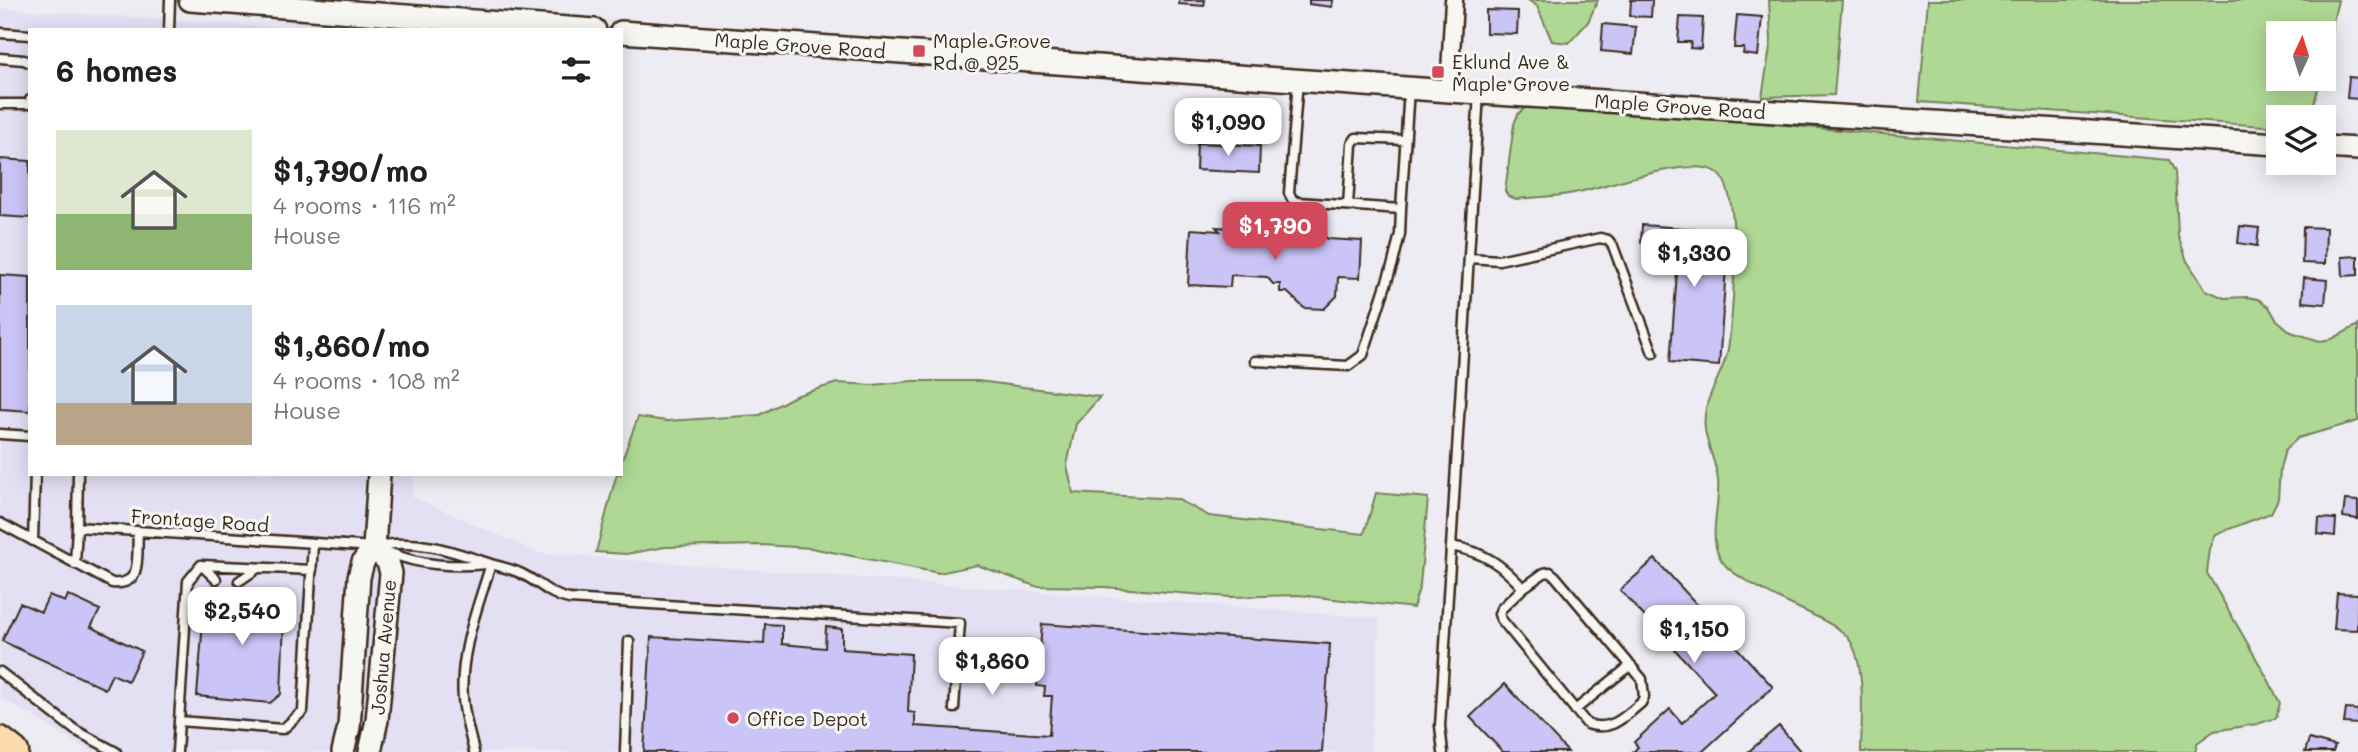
<!DOCTYPE html>
<html lang="en">
<head>
<meta charset="utf-8">
<style>
  body { margin:0; font-family:Mali,sans-serif; background:#f6f6f6; color:#202124; height:100vh; display:flex; flex-direction:column; font-size:26px; white-space:nowrap }
  * { box-sizing:border-box; margin:0 }
  p { font-size:23px; color:#757577 }
  .icon { flex:none; width:38px; height:38px; fill:none; stroke:currentColor; stroke-width:2; stroke-linecap:round; stroke-linejoin:round }
  .map { position:relative; flex:1; overflow:hidden }
  .side { position:absolute; left:28px; top:28px; width:595px; height:448px; display:flex; flex-direction:column; background:#fff; border-radius:0px; box-shadow:0 4px 18px #0003 }
  .side>* { flex:none }
  .needle { width:46px; rotate:4deg }
  .fabs { position:absolute; left:2266px; top:21px; display:grid; gap:14px }
  .fabs a { display:grid; place-items:center; width:70px; height:70px; border-radius:0px; background:#fff; box-shadow:0 4px 18px #0003; font-size:35px }
  .price { position:absolute; translate:-50% -60px; padding:0 16px; border-radius:14px; background:#fff; color:#222; font-size:23px; line-height:46px; filter:drop-shadow(0 2px 4px #0008) }
  .price::after { content:''; position:absolute; left:50%; top:42px; width:21px; height:16px; margin-left:-10px; background:inherit; clip-path:polygon(0 0,100% 0,50% 100%) }
  .price.active { background:#d1495b; color:#fff }
  ul { padding:0; list-style:none }
  li { display:flex; align-items:center; gap:21px; height:175px; padding:0 28px }
  li span { display:grid; place-items:center; flex:none; width:196px; height:140px; border-radius:0px; color:#555 }
  li>.icon { margin-inline-start:auto }
  span .icon { width:84px; height:84px; fill:#fffc; stroke-width:1 }
  li b { font-size:30px }
  h2 { display:flex; justify-content:space-between; align-items:center; height:84px; padding:0 28px; font-size:30px }
  .map>svg:first-child { display:block }
</style>
</head>
<body>
<div class="map">
<svg width="2358" height="752" viewBox="0 0 2358 752">
  <rect width="100%" height="100%" fill="#edecf3"/>
  <filter id="ink" filterUnits="userSpaceOnUse"><feTurbulence type="fractalNoise" baseFrequency=".0143" numOctaves="2"/><feDisplacementMap in="SourceGraphic" scale="14" xChannelSelector="R" yChannelSelector="G"/><feConvolveMatrix kernelMatrix="1 2 1 2 8 2 1 2 1" color-interpolation-filters="sRGB"/></filter>
  <g filter="url(#ink)">
    <path fill="#e3e0f4" d="M0,8L309,30H30V474H414L413,497L539,553L1380,618L1370,752H91L0,697Z"/>
    <path fill="#afd895" stroke="#75815a" stroke-width="2" d="M1528,0H1598L1588,22L1569,43L1552,41L1537,6Z
      M1769,0H1842L1834,95L1762,97L1771,41Z
      M1928,0H2338L2324,61V33H2278V79H2320L2311,117H2278V127L1919,102Z
      M1527,106L1719,119L2169,160L2175,172L2178,235L2187,261L2206,290L2224,298L2247,297L2258,299L2269,307L2276,319L2291,332L2320,341L2332,339L2358,325V421L2298,438L2285,450L2280,469L2278,499L2271,513L2216,534L2210,549L2207,573L2268,679L2280,703L2276,718L2257,724L2214,731L2197,743L2195,752H1861C1861,721 1869,650 1841,631C1819,615 1790,606 1766,592C1754,584 1736,577 1726,566C1704,544 1721,507 1718,480C1716,462 1707,446 1705,429C1701,398 1723,378 1728,349C1733,318 1743,193 1718,173C1693,154 1603,188 1574,193C1555,197 1535,197 1516,199L1508,196L1505,191L1514,124L1518,114Z
      M912,381H978L1100,397L1076,424L1067,465L1073,493L1177,499L1209,516L1364,534L1376,493L1428,498L1420,585L1413,608L1299,595L1230,597L1104,587L1035,586L977,565L939,573L811,548L762,545L665,547L626,554L596,552L614,484L617,474H621V463L638,417L667,421L760,415L795,396L837,383L873,385Z"/>
    <path fill="#cbc4f6" stroke="#3b2a1e" stroke-width="2" d="M1179,0H1205L1204,6L1179,4Z
      M1309,0H1333L1332,7L1309,4Z
      M1631,0H1652L1651,17L1630,16Z
      M1486,10L1518,11L1517,34L1486,33Z
      M1737,15L1762,17L1758,56L1743,54L1744,48H1734Z
      M1680,17L1703,18L1701,49L1690,48L1691,42H1678Z
      M1603,24L1636,27L1633,54L1601,51Z
      M2349,77L2358,78V99L2347,98Z
      M1197,143L1260,146L1259,173L1196,170Z
      M0,159L30,161V218L0,216Z
      M1642,225L1722,231L1721,240H1728L1719,366L1670,362L1678,260L1648,258L1649,243L1641,242Z
      M2240,226L2259,228L2257,246L2238,243Z
      M1216,227L1265,230L1271,235L1303,237L1307,233L1322,234L1328,239L1362,241L1360,278L1338,277L1337,296L1324,309L1304,308L1287,292H1280V284H1273L1267,277L1231,275L1230,287L1188,285L1191,229L1220,231Z
      M2303,227L2326,228L2325,264L2302,263Z
      M2358,256V275L2343,276L2342,257Z
      M0,275L30,277V411L0,409Z
      M2304,278L2327,280L2325,304L2302,302Z
      M2345,500L2358,501V519L2343,517Z
      M2319,518L2336,519L2335,536L2318,534Z
      M1655,559L1773,687L1702,752H1633L1638,747L1634,742L1670,709L1682,723L1715,693L1620,590Z
      M211,592L285,595L281,694L270,703L197,696L205,597Z
      M2337,593L2358,594L2357,630L2334,629Z
      M49,595L65,602L68,595L100,610L91,627L142,651L128,681L112,674L105,689L2,641L20,603L41,612Z
      M765,624L782,625V644L825,648L826,627L842,629V649L911,654L908,712L915,713V726L1049,735L1052,696H1044L1045,687L1037,686L1042,624L1330,644L1322,752H644L651,637L764,644Z
      M1505,684L1568,752H1503L1470,717Z
      M2346,709L2358,710V724L2344,723Z
      M1779,726L1801,752H1748Z
      M2309,739L2335,746L2333,752H2305Z"/>
    <g fill="none" stroke-linecap="round" stroke-linejoin="round">
      <g stroke="#3b2a1e" stroke-width="13">
        <path id="service" d="M169,30L170,0
          M0,33L30,35
          M0,58L24,60L30,63
          M1298,81L1289,193L1292,199L1298,202L1401,209L1409,89
          M0,104H28L30,100
          M1348,205L1352,144L1356,138L1405,140
          M1469,258L1499,260L1600,238L1608,240L1613,246L1653,353
          M1255,361L1348,366L1363,355L1393,263L1400,234L1401,209
          M0,434L30,436
          M78,474L77,527L374,547C414,537 453,551 491,564C501,567 512,569 522,574C539,582 549,595 569,599L960,623L954,708
          M0,523L112,583C144,586 136,556 138,532
          M33,541L35,474
          M1451,546C1484,552 1501,564 1523,588L1501,609L1499,614L1501,619L1587,724C1611,732 1623,718 1641,703L1644,697L1642,679L1555,576L1550,572L1544,573L1523,588
          M388,552C421,566 453,567 488,564
          M75,564L77,527
          M201,565L216,579
          M239,581L258,568
          M0,672L75,730L116,752
          M1575,710L1631,665
          M179,721L188,581L201,565L312,570
          M177,752L179,721L283,729L303,711L313,543
          M474,752C470,734 464,716 463,698C459,654 478,606 491,564
          M625,752L629,641
          M1443,752L1440,726L1479,93"/>
      </g>
      <g stroke="#3b2a1e" stroke-width="21">
        <path id="minor" d="M1449,91L1454,0"/>
      </g>
      <g stroke="#3b2a1e" stroke-width="26">
        <path id="tertiary" d="M190,0L595,30
          M621,32L1449,91L2278,144
          M2324,147L2358,149
          M343,752L349,727L359,577L363,562L374,547L379,474
          M370,752L377,720L391,573L388,562L374,547"/>
      </g>
      <g stroke="#3b2a1e" stroke-width="33">
        <path id="trunk" d="M0,741L14,752"/>
      </g>
      <use href="#service" stroke="#f6f6f2" stroke-width="8"/>
      <use href="#minor" stroke="#f6f6f2" stroke-width="16"/>
      <use href="#tertiary" stroke="#f6f6f2" stroke-width="21"/>
      <use href="#trunk" stroke="#fcdcac" stroke-width="28"/>
    </g>
  </g>
  <g fill="#d1495b" stroke="#f6f6f2" stroke-width="2.5">
    <rect x="912" y="44" width="14" height="14" rx="3.5"/>
    <rect x="1431" y="65" width="14" height="14" rx="3.5"/>
    <circle cx="733" cy="718" r="7"/>
  </g>
  <g text-anchor="middle" dominant-baseline="central" stroke-width="6" stroke-linejoin="round" paint-order="stroke">
    <g font-size="19" fill="#3b2a1e" stroke="#f6f6f2" text-anchor="start">
      <text x="933" y="40">Maple Grove<tspan x="933" dy="22">Rd @ 925</tspan></text>
      <text x="1452" y="61">Eklund Ave &amp;<tspan x="1452" dy="22">Maple Grove</tspan></text>
      <text x="747" y="718">Office Depot</text>
    </g>
    <g font-size="19" fill="#3b2a1e" stroke="#f6f6f2">
      <text transform="translate(800 45) rotate(4)">Maple Grove Road</text>
      <text transform="translate(1680 106) rotate(4)">Maple Grove Road</text>
      <text transform="translate(200 520) rotate(4)">Frontage Road</text>
      <text transform="translate(383 647) rotate(-85)">Joshua Avenue</text>
    </g>
  </g>
</svg>
<div class="fabs">
<a><svg class="needle" viewBox="-14 -14 28 28"><path d="M0-13l5 13h-10z" fill="#e53935"/><path d="M0 13l5-13h-10z" fill="#757577"/></svg></a>
<a><svg class="icon" aria-label="layers" viewBox="0 0 24 24"><path d="M12 4l9 5-9 5-9-5zM3 14l9 5 9-5"/></svg></a>
</div>
<b class="price" style="left:1228px;top:158px">$1,090</b>
<b class="price active" style="left:1275px;top:262px">$1,790</b>
<b class="price" style="left:1694px;top:289px">$1,330</b>
<b class="price" style="left:242px;top:647px">$2,540</b>
<b class="price" style="left:1694px;top:665px">$1,150</b>
<b class="price" style="left:992px;top:697px">$1,860</b>
<section class="side">
<h2>6 homes<svg class="icon" aria-label="filters" viewBox="0 0 24 24"><path d="M4 7h16M4 17h16"/><circle cx="9" cy="7" r="2"/><circle cx="15" cy="17" r="2"/></svg></h2>
<ul>
<li><span style="background:linear-gradient(#dfe7d0 60%,#8fb573 0)"><svg class="icon" aria-label="home" viewBox="0 0 24 24"><path d="M3 11l9-7 9 7M6 9v11h12V9"/></svg></span><div><b>$1,790/mo</b><p>4 rooms · 116 m²</p><p>House</p></div></li>
<li><span style="background:linear-gradient(#c9d6e8 70%,#b9a48a 0)"><svg class="icon" aria-label="home" viewBox="0 0 24 24"><path d="M3 11l9-7 9 7M6 9v11h12V9"/></svg></span><div><b>$1,860/mo</b><p>4 rooms · 108 m²</p><p>House</p></div></li>
</ul>
</section>
</div>
</body>
</html>
